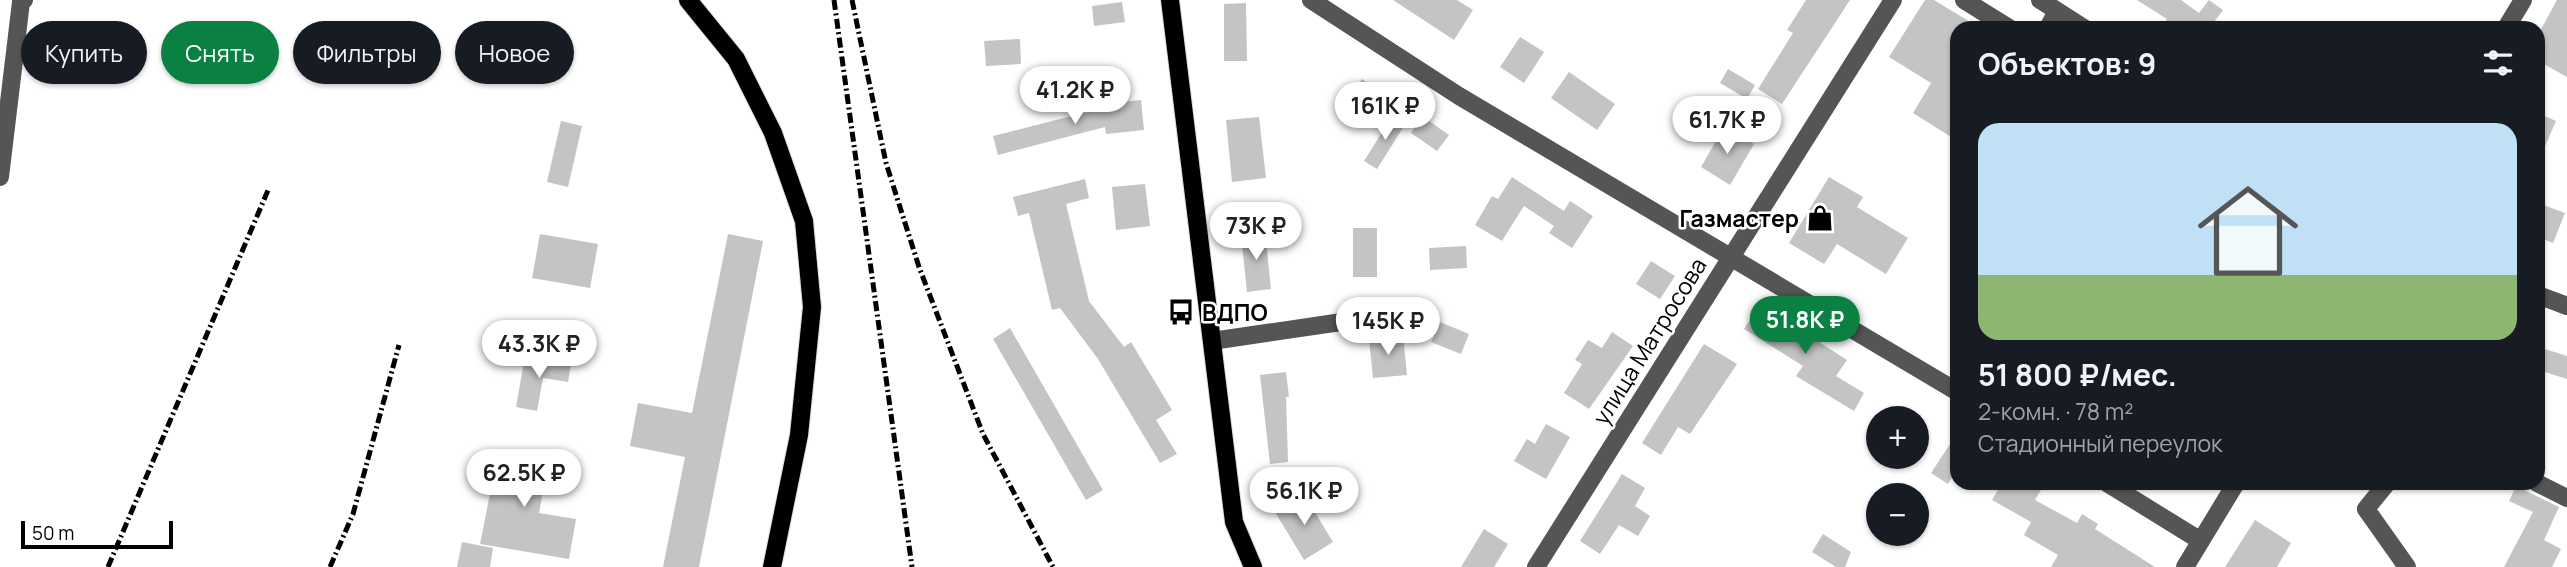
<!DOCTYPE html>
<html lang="ru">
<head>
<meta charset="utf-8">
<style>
  body { margin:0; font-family:Manrope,sans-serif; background:#242831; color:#f1f3f6; height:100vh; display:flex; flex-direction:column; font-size:26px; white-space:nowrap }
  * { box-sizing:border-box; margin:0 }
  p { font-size:23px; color:#9ea1a6 }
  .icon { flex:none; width:38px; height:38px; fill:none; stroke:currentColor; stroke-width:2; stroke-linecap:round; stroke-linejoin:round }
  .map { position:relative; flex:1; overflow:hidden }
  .panel { position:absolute; left:1950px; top:21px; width:595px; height:469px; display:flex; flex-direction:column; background:#171b24; border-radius:21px; box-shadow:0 2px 5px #0004 }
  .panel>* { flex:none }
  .banner { position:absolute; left:21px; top:21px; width:665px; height:63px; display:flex; gap:14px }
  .controls { position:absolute; left:1866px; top:406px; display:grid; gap:14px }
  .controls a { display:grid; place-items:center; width:63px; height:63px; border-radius:50%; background:#171b24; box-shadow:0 2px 5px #0004; font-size:35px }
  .scale { position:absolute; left:21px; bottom:18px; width:152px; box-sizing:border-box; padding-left:7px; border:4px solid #000; border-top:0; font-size:19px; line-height:24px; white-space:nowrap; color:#000; -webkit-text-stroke:5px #fff; paint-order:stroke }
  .price { position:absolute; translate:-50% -60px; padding:0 16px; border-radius:24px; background:#fff; color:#222; font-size:23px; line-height:46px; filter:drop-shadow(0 2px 4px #0008) }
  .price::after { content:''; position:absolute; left:50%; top:42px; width:21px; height:16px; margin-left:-10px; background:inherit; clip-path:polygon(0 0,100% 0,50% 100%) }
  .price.selected { background:#0b8043; color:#fff }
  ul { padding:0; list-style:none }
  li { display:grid; align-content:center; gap:14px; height:371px; padding:0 28px }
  li span { display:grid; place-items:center; height:217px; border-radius:21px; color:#555 }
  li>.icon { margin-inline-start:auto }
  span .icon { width:126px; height:126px; fill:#fffc; stroke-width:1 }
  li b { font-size:30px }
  h2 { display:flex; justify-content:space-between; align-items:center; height:84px; padding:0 28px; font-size:30px }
  .chip { padding:0 24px; border-radius:32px; background:#171b24; box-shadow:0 2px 5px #0004; font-size:24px; line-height:63px }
  .chip.selected { background:#0b8043; color:#fff }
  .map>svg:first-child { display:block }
</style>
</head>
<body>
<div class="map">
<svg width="2567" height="567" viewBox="0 0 2567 567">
  <rect width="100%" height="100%" fill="#fff"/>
  <path fill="#c4c4c4" d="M1393,0H1457L1473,10L1454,40Z
    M1806,0H1850L1782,104L1758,89L1793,33L1787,30Z
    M1925,0H1934L1980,28H1956V140L1913,113L1931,83L1889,57Z
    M2137,0H2181L2199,13L2209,0L2223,10L2214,22L2222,28H2161L2167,19Z
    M2557,0H2567V77L2538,61V35Z
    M1122,2L1125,22L1094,26L1092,6Z
    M1246,3L1247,61H1224V4Z
    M1520,37L1544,52L1524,83L1500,67Z
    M1020,39L1021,64L986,66L984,41Z
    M1728,69L1755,85L1747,99L1720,83Z
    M1569,72L1615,104L1597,130L1551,98Z
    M1362,79L1386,96L1371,117L1348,100Z
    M1141,100L1144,130L1106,134L1105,127L998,155L993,136L1103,108V104Z
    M2538,113L2556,121L2538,162Z
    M1393,115L1406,123L1377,169L1364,161Z
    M1422,116L1449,135L1437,151L1411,133Z
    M1259,117L1266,178L1232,182L1226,120Z
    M561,121L582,126L568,187L547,182Z
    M1724,127L1754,144L1730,185L1701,167Z
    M1512,177L1564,211L1570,201L1593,216L1572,248L1549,233L1554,226L1524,206L1502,241L1475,225L1492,196L1498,199Z
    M1829,177L1863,197L1857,207L1908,238L1886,274L1837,244L1824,264L1789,243Z
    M1085,179L1089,198L1066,204L1089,301L1124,347L1131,342L1172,410L1156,420L1177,454L1160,463L1098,359L1060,308L1052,310L1029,213L1018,216L1013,197Z
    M1145,184L1150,226L1116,230L1112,187Z
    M2538,203L2565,213L2553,243L2538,237Z
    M1353,228H1377V277H1353Z
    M1265,232L1271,289L1247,292L1241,235Z
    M540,234L598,244L590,288L532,278Z
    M728,234L763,241L699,567H663L685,457L630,446L638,403L692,413Z
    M1466,246L1467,268L1430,270L1429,248Z
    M1651,261L1675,276L1660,299L1636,284Z
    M1760,304L1847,360L1836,376L1864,393L1854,411L1796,376L1803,366L1744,329Z
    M1440,322L1469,334L1461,354L1431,342Z
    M1010,328L1103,490L1086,500L993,339Z
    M1612,332L1633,346L1589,409L1564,393L1582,364L1575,360L1588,340L1602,348Z
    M1403,335L1407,375L1373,378L1369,339Z
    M1704,344L1737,364L1690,434L1678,427L1661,455L1642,443Z
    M2538,347L2567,356V379L2538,370Z
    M525,356L571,364L568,382L543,378L537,411L516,407Z
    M1286,372L1289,397H1286L1288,462L1270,464L1260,375Z
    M1546,424L1570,437L1546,479L1514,461L1527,439L1535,444Z
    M1956,435V471L1948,484L1931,473Z
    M499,449L549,458L539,513L576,519L569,559L480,544Z
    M1622,474L1645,488L1635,506L1650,516L1638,536L1619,525L1600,554L1580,541Z
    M2002,483H2045L2035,500L2077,523L2082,514L2098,524L2095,529L2155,567H2051L2058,555L2024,535L2031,522L1992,500Z
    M2516,486L2559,507L2544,540L2561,549L2552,567H2504L2533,512L2509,501Z
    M1304,494L1333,542L1304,560L1275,512Z
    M2255,520L2291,543L2277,567H2225Z
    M1484,529L1508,544L1494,567H1461Z
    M1823,534L1851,552L1845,567H1836L1812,552Z
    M462,542L493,548L490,567H457Z"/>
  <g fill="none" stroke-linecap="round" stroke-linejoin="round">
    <g stroke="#dbdbdb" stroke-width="20">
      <path id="major" d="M688,0L736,59L773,133L804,221L812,307L799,435L772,567
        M1170,0L1234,522L1253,567"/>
    </g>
    <path stroke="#555" stroke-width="18" d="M1311,0L1459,96L1956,391
      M1964,0L2009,28
      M2040,0L2084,28
      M2048,28L2057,11
      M2506,28L2523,0
      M0,177L21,2L24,0
      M2538,295L2567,306
      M1212,341L1423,310
      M2107,483L2201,541
      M2387,483L2366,509L2407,567
      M2537,483L2567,498
      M1536,567L1893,0
      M2185,567L2236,483"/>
    <use href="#major" stroke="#000" stroke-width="18"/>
    <path stroke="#000" stroke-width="5" stroke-dasharray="10 3.5 2 3.5" stroke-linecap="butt" d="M834,0L912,567
      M852,0L886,163L919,267L983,434L1053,567
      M108,567L269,188
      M330,567L353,514L399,345"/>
  </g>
  <defs>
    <g id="shop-bare" transform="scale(2.1)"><path d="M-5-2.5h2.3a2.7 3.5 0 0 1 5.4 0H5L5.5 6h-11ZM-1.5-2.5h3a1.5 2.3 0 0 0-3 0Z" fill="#000" stroke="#fff" stroke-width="2.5" paint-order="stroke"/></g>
    <g id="bus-bare" transform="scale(2.1)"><path d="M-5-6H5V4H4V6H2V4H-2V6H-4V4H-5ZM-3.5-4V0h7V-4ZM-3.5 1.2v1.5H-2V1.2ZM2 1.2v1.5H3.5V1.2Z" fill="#000" stroke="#fff" stroke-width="2.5" paint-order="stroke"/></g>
  </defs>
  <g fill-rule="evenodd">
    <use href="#shop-bare" x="1820" y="218"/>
    <use href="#bus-bare" x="1181" y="312"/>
  </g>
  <g text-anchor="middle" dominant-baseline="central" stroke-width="5" stroke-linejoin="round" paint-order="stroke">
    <g font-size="23" font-weight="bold" fill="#000" stroke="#fff" text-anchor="end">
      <text x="1799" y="218">Газмастер</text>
      <text x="1202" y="312" text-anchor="start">ВДПО</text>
    </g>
    <g font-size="23" fill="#000" stroke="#fff">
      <text transform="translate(1649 341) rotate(-58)">улица Матросова</text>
    </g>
  </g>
</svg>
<div class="controls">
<a>+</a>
<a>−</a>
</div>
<div class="scale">50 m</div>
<b class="price" style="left:1075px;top:126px">41.2K ₽</b>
<b class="price" style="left:1385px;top:142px">161K ₽</b>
<b class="price" style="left:1727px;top:156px">61.7K ₽</b>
<b class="price" style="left:1256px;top:262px">73K ₽</b>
<b class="price selected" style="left:1805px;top:356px">51.8K ₽</b>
<b class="price" style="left:1388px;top:357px">145K ₽</b>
<b class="price" style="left:539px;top:380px">43.3K ₽</b>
<b class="price" style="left:524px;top:509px">62.5K ₽</b>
<b class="price" style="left:1304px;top:527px">56.1K ₽</b>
<div class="banner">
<a class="chip">Купить</a>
<a class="chip selected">Снять</a>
<a class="chip">Фильтры</a>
<a class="chip">Новое</a>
</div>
<section class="panel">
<h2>Объектов: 9<svg class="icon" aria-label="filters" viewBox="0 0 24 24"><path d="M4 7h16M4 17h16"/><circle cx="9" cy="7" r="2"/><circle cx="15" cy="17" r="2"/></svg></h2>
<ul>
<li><span style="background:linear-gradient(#bfe0f5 70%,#8fb573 0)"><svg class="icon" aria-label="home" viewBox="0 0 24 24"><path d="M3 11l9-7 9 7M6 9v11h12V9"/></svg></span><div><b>51 800 ₽/мес.</b><p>2-комн. · 78 m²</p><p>Стадионный переулок</p></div></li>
</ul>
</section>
</div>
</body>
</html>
